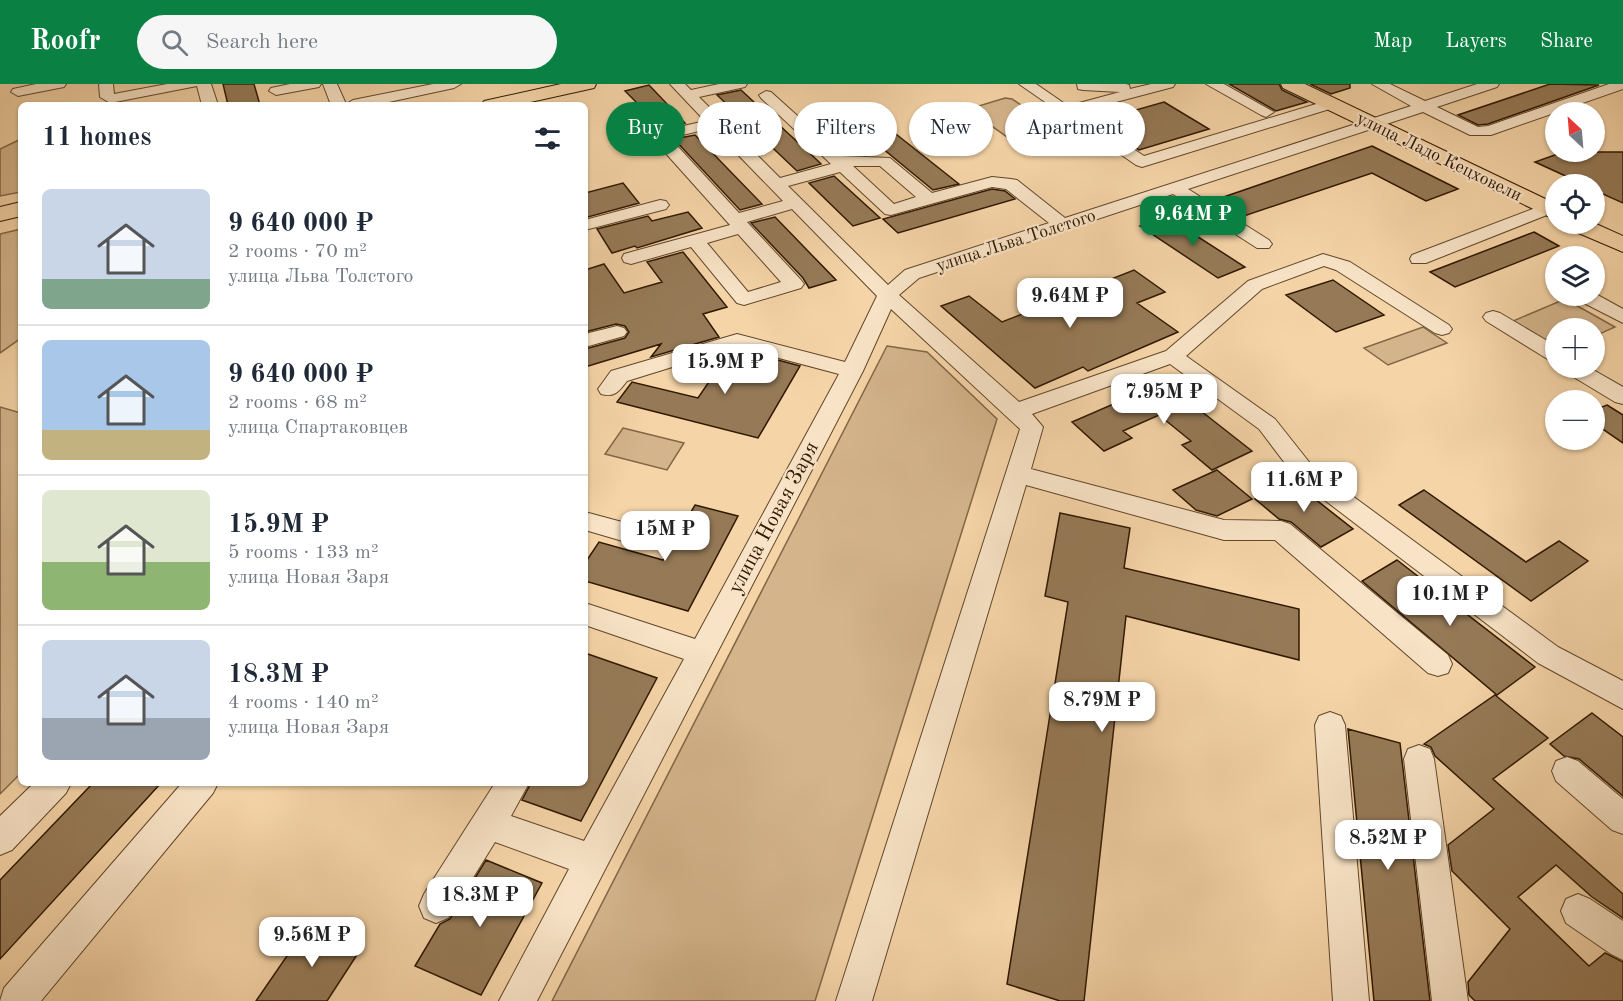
<!DOCTYPE html>
<html lang="en">
<head>
<meta charset="utf-8">
<style>
  body { margin:0; font-family:"Old Standard TT",serif; background:#f6f6f7; color:#1f2937; height:100vh; display:flex; flex-direction:column; font-size:22px; white-space:nowrap }
  * { box-sizing:border-box; margin:0 }
  p { font-size:20px; color:#747a83 }
  .icon { flex:none; width:33px; height:33px; fill:none; stroke:currentColor; stroke-width:2; stroke-linecap:round; stroke-linejoin:round }
  .map { position:relative; flex:1; overflow:hidden }
  .side { position:absolute; left:18px; top:18px; width:570px; height:684px; display:flex; flex-direction:column; background:#fff; border-radius:9px; box-shadow:0 2px 4px #0004 }
  .side>* { flex:none }
  .banner { position:absolute; left:606px; top:18px; width:570px; height:54px; display:flex; gap:12px }
  .needle { width:39px; rotate:334deg }
  .tools { position:absolute; left:1545px; top:18px; display:grid; gap:12px }
  .tools a { display:grid; place-items:center; width:60px; height:60px; border-radius:50%; background:#fff; box-shadow:0 2px 4px #0004; font-size:30px }
  .price { position:absolute; translate:-50% -51px; padding:0 14px; border-radius:12px; background:#fff; color:#222; font-size:20px; line-height:39px; filter:drop-shadow(0 2px 3px #0008) }
  .price::after { content:''; position:absolute; left:50%; top:36px; width:18px; height:14px; margin-left:-9px; background:inherit; clip-path:polygon(0 0,100% 0,50% 100%) }
  .price.on { background:#0b8043; color:#fff }
  ul { padding:0; list-style:none }
  li { display:flex; align-items:center; gap:18px; height:150px; padding:0 24px }
  li+li { border-top:2px solid #e0e1e3 }
  li span { display:grid; place-items:center; flex:none; width:168px; height:120px; border-radius:9px; color:#555 }
  li>.icon { margin-inline-start:auto }
  span .icon { width:72px; height:72px; fill:#fffc; stroke-width:1 }
  li b { font-size:26px }
  h2 { display:flex; justify-content:space-between; align-items:center; height:72px; padding:0 24px; font-size:26px }
  .chip { padding:0 21px; border-radius:27px; background:#fff; box-shadow:0 2px 4px #0004; font-size:21px; line-height:54px }
  .chip.on { background:#0b8043; color:#fff }
  header { display:flex; align-items:center; gap:36px; box-sizing:border-box; height:84px; padding:0 30px; background:#0b8043; color:#fff }
  header strong { font-size:28px }
  nav { display:flex; gap:33px; margin-inline-start:auto; font-size:21px }
  .search { width:420px; height:54px; background:#f6f6f7; display:flex; align-items:center; gap:15px; box-sizing:border-box; padding:0 21px; border-radius:33px; color:#747a83; font-size:22px }
  .map>svg:first-child { display:block }
</style>
</head>
<body>
<header>
<strong>Roofr</strong>
<div class="search"><svg class="icon" aria-label="search" viewBox="0 0 24 24"><circle cx="10" cy="10" r="6"/><path d="M15 15l6 6"/></svg>Search here</div>
<nav><a>Map</a><a>Layers</a><a>Share</a></nav>
</header>
<div class="map">
<svg width="1623" height="917" viewBox="0 0 1623 917">
  <rect width="100%" height="100%" fill="#f5d4a7"/>
  <filter id="stains"><feTurbulence type="fractalNoise" baseFrequency=".00333" numOctaves="4"/><feColorMatrix values="0 0 0 0 .2 0 0 0 0 .09 0 0 0 0 .02 0 0 0 .5 -.17"/></filter>
  <radialGradient id="worn" r=".72"><stop offset=".6" stop-color="#630" stop-opacity="0"/><stop offset="1" stop-color="#630" stop-opacity=".3"/></radialGradient>
  <path fill="#d4b48b" stroke="#826646" stroke-width="1.5" d="M1005,14L1012,15L1066,51L1067,56L1034,66L1024,65L972,28V24Z
    M21,55V108L0,112V65Z
    M21,145V254L0,269V150Z
    M1565,215L1615,243L1595,252L1594,244H1556L1555,262L1513,237Z
    M1423,243L1447,259L1388,281L1364,264Z
    M887,262L927,268L997,335L815,917H552Z
    M0,323L21,329V689L0,710Z
    M623,344L684,359L667,386L605,370Z"/>
  <path fill="#967a57" stroke="#301800" stroke-width="1.5" d="M223,0H254L260,21H228Z
    M1229,0H1279L1282,6L1307,18L1276,27Z
    M1310,0H1350V4L1331,10Z
    M1550,0L1599,1L1488,40L1478,41L1458,31Z
    M649,1L685,39L663,45L625,7Z
    M741,6L817,76L821,80L797,87L717,11Z
    M1164,18L1209,45L1139,66L1083,29L1102,24L1115,32Z
    M882,39L959,100L933,106L859,45Z
    M695,51L762,120L740,126L674,55Z
    M1372,62L1458,105L1426,117L1372,89L1238,134L1212,117Z
    M1563,68H1623V119L1594,106V100H1583L1535,78Z
    M834,92L880,134L853,142L809,99Z
    M623,99L639,119L588,133L585,128V109Z
    M992,105L1005,107L1015,115L898,149L883,135Z
    M688,128L702,144L637,164L635,162L612,169L597,145L648,132L652,137Z
    M775,133L836,196L809,204L803,194L751,139Z
    M1167,133L1245,183L1218,194L1140,142Z
    M1534,148L1559,162L1455,203L1430,188Z
    M683,168L727,223L703,230L719,253L651,273L661,260L585,283V265L625,254L629,248L625,242L616,240L585,248V186L604,180L624,209L662,198L647,178Z
    M1134,186L1165,208L1137,219L1178,248L1088,287L1083,283L1035,304L941,222L969,212L1002,238Z
    M1333,196L1384,231L1336,248L1286,211Z
    M737,265L800,282L758,354L617,318L632,298L698,314L730,267Z
    M1164,298L1252,367L1212,386L1182,361L1191,357L1159,331L1123,347L1132,354L1104,367L1072,338Z
    M1607,321L1623,331V359L1594,339V326Z
    M1217,386L1252,415L1217,432L1196,426L1173,406Z
    M1291,396L1353,445L1321,463L1291,438L1279,435L1255,415Z
    M1424,406L1526,478L1559,457L1588,477L1531,517L1399,421Z
    M695,421L738,432L688,527L585,497V479L599,458L663,476Z
    M1060,429L1130,444L1124,484L1299,525V576L1126,532L1084,917H1060L1007,900L1068,518L1045,512Z
    M1397,476L1535,583L1497,611L1362,497Z
    M585,569L657,594L581,737L522,716L531,699H585Z
    M1495,611L1548,654L1493,695L1623,810V834L1592,813L1556,781L1518,813L1589,882L1605,869L1623,878V917H1475L1469,911L1468,898L1510,845L1452,787L1448,761L1494,725L1435,672L1431,663L1424,660Z
    M1592,629L1623,653V712L1579,675L1564,672L1550,660Z
    M1348,645L1400,659L1430,917H1374Z
    M93,699H161L0,875V796Z
    M486,776L542,799L481,911L415,882L440,840L450,835Z
    M309,840L362,863L327,917H256Z"/>
  <g fill="none" stroke-linecap="round" stroke-linejoin="round">
    <g stroke="#61472a" stroke-width="2">
      <path id="minor" d="M36,0H66L64,3L18,12L11,8L13,5Z
        M99,0H113L114,10L167,0H211L218,21H202L197,2L110,19L100,13Z
        M290,0H321L319,3L276,11L269,7L271,4Z
        M323,0H337L346,20L353,16L433,0H461L454,4L375,21H331Z
        M670,0H685L691,6L719,0H747L745,3L699,13L780,94L831,80L761,14L759,11L766,7L771,8L842,72L890,74L932,109L992,93L1011,95L1017,96L1065,134L1411,22L1372,0H1390L1425,17L1477,0H1499L1497,3L1437,23L1478,43L1488,42L1609,0H1623V5L1491,51H1470L1423,28L1188,105L1269,156L1272,160L1269,164H1257L1173,110L919,194L899,211L1019,318L1166,267L1248,197L1323,170L1350,178L1449,241L1452,245L1449,249L1442,251L1435,249L1336,186L1324,182L1262,205L1186,272L1275,335L1313,383L1558,563L1623,597V625L1538,579L1297,395L1259,345L1170,280L1032,330L1043,343L1031,385L1224,436L1281,437L1290,440L1448,571L1452,580L1448,589L1438,592L1428,589L1275,456H1224L1026,401L872,917H836L1020,345L891,225L863,287L537,917H499L569,785L495,758L448,834L436,839L424,834L419,822L424,810L495,699H529L511,732L584,757L684,575L585,541V519L695,555L839,290L737,263L627,297C619,307 615,314 601,310L598,305L611,287L737,250L845,278L877,212L792,125L747,138L801,196L804,200L801,204L744,221L737,219L691,163L631,180L624,178L622,174L624,170L730,141L653,55L622,27L630,22L635,24L662,47L705,37ZM712,44L783,117L739,129L670,54ZM853,82H880L916,113L894,120ZM840,88L885,130L891,131L992,103L1006,105L1049,139L905,186L888,201L788,102ZM738,150L781,198L748,208L707,159Z
        M1019,0H1036L1068,22L1120,8L1083,6L1078,5L1077,0H1126L1129,1L1130,5L1151,0H1175L1173,3L1078,28L1144,72L1326,17L1331,15L1339,20L1336,23L1142,83L1136,81Z
        M1206,0H1224L1274,28L1266,33L1261,31Z
        M660,116L666,117L669,121L666,125L585,146V136Z
        M1546,120L1552,121L1555,125L1552,129L1426,179H1412L1410,175L1412,171Z
        M1594,209L1623,225V239L1578,216L1575,212H1594Z
        M1493,227L1500,229L1556,262V278L1549,276L1486,237L1483,233L1486,229Z
        M617,242L624,244L627,248L624,252L585,263V250Z
        M1564,284H1590L1623,303V320L1615,318L1567,289Z
        M585,428L659,448L663,455L659,462L650,465L585,446Z
        M1330,628L1341,632L1345,641L1369,917H1333L1315,641L1319,632Z
        M1419,661L1430,665L1434,675L1468,917H1432L1404,675L1408,665Z
        M1567,673L1578,677L1623,715V750L1612,746L1556,697L1552,687L1556,677Z
        M34,699H71L66,709L12,766L0,771V732Z
        M182,699H218L213,709L41,917H0L4,904Z
        M1578,810L1590,815L1623,837V876L1611,870L1566,839L1561,827L1566,815Z"/>
    </g>
    <g stroke="#301800" stroke-width="2">
      <path id="major" d="M561,0H596L594,4L517,21H481L484,17Z
        M1281,0H1305L1556,120V136L1283,4Z
        M21,118V132L0,137V123Z
        M1594,139L1623,152V168L1569,145L1565,140Z"/>
    </g>
    <use href="#minor" fill="#f8e3c6" fill-rule="evenodd"/>
    <use href="#major" fill="#f5d4a7" fill-rule="evenodd"/>
  </g>
  <g text-anchor="middle" dominant-baseline="central" stroke-width="4.5" stroke-linejoin="round" paint-order="stroke">
    <g font-size="18" fill="#301800" stroke="#f8e3c6">
      <text transform="translate(1439 73) rotate(26)">улица Ладо Кецховели</text>
      <text transform="translate(1016 157) rotate(-18)">улица Льва Толстого</text>
    </g>
    <g font-size="21" fill="#301800" stroke="#f8e3c6">
      <text transform="translate(774 434) rotate(-62)">улица Новая Заря</text>
    </g>
  </g>
  <rect width="100%" height="100%" filter="url(#stains)"/>
  <rect width="100%" height="100%" fill="url(#worn)"/>
</svg>
<div class="tools">
<a><svg class="needle" viewBox="-14 -14 28 28"><path d="M0-13l5 13h-10z" fill="#e53935"/><path d="M0 13l5-13h-10z" fill="#747a83"/></svg></a>
<a><svg class="icon" aria-label="locate" viewBox="0 0 24 24"><circle cx="12" cy="12" r="6"/><path d="M12 2v4M12 18v4M2 12h4M18 12h4"/></svg></a>
<a><svg class="icon" aria-label="layers" viewBox="0 0 24 24"><path d="M12 4l9 5-9 5-9-5zM3 14l9 5 9-5"/></svg></a>
<a>+</a>
<a>−</a>
</div>
<b class="price on" style="left:1193px;top:163px">9.64M ₽</b>
<b class="price" style="left:1070px;top:245px">9.64M ₽</b>
<b class="price" style="left:725px;top:311px">15.9M ₽</b>
<b class="price" style="left:1164px;top:341px">7.95M ₽</b>
<b class="price" style="left:1304px;top:429px">11.6M ₽</b>
<b class="price" style="left:665px;top:478px">15M ₽</b>
<b class="price" style="left:1450px;top:543px">10.1M ₽</b>
<b class="price" style="left:1102px;top:649px">8.79M ₽</b>
<b class="price" style="left:1388px;top:787px">8.52M ₽</b>
<b class="price" style="left:480px;top:844px">18.3M ₽</b>
<b class="price" style="left:312px;top:884px">9.56M ₽</b>
<div class="banner">
<a class="chip on">Buy</a>
<a class="chip">Rent</a>
<a class="chip">Filters</a>
<a class="chip">New</a>
<a class="chip">Apartment</a>
</div>
<section class="side">
<h2>11 homes<svg class="icon" aria-label="filters" viewBox="0 0 24 24"><path d="M4 7h16M4 17h16"/><circle cx="9" cy="7" r="2"/><circle cx="15" cy="17" r="2"/></svg></h2>
<ul>
<li><span style="background:linear-gradient(#c9d6e8 75%,#7fa58c 0)"><svg class="icon" aria-label="home" viewBox="0 0 24 24"><path d="M3 11l9-7 9 7M6 9v11h12V9"/></svg></span><div><b>9 640 000 ₽</b><p>2 rooms · 70 m²</p><p>улица Льва Толстого</p></div></li>
<li><span style="background:linear-gradient(#a9c7e8 75%,#c2b280 0)"><svg class="icon" aria-label="home" viewBox="0 0 24 24"><path d="M3 11l9-7 9 7M6 9v11h12V9"/></svg></span><div><b>9 640 000 ₽</b><p>2 rooms · 68 m²</p><p>улица Спартаковцев</p></div></li>
<li><span style="background:linear-gradient(#dfe7d0 60%,#8fb573 0)"><svg class="icon" aria-label="home" viewBox="0 0 24 24"><path d="M3 11l9-7 9 7M6 9v11h12V9"/></svg></span><div><b>15.9M ₽</b><p>5 rooms · 133 m²</p><p>улица Новая Заря</p></div></li>
<li><span style="background:linear-gradient(#c9d6e8 65%,#9aa5b1 0)"><svg class="icon" aria-label="home" viewBox="0 0 24 24"><path d="M3 11l9-7 9 7M6 9v11h12V9"/></svg></span><div><b>18.3M ₽</b><p>4 rooms · 140 m²</p><p>улица Новая Заря</p></div></li>
</ul>
</section>
</div>
</body>
</html>
